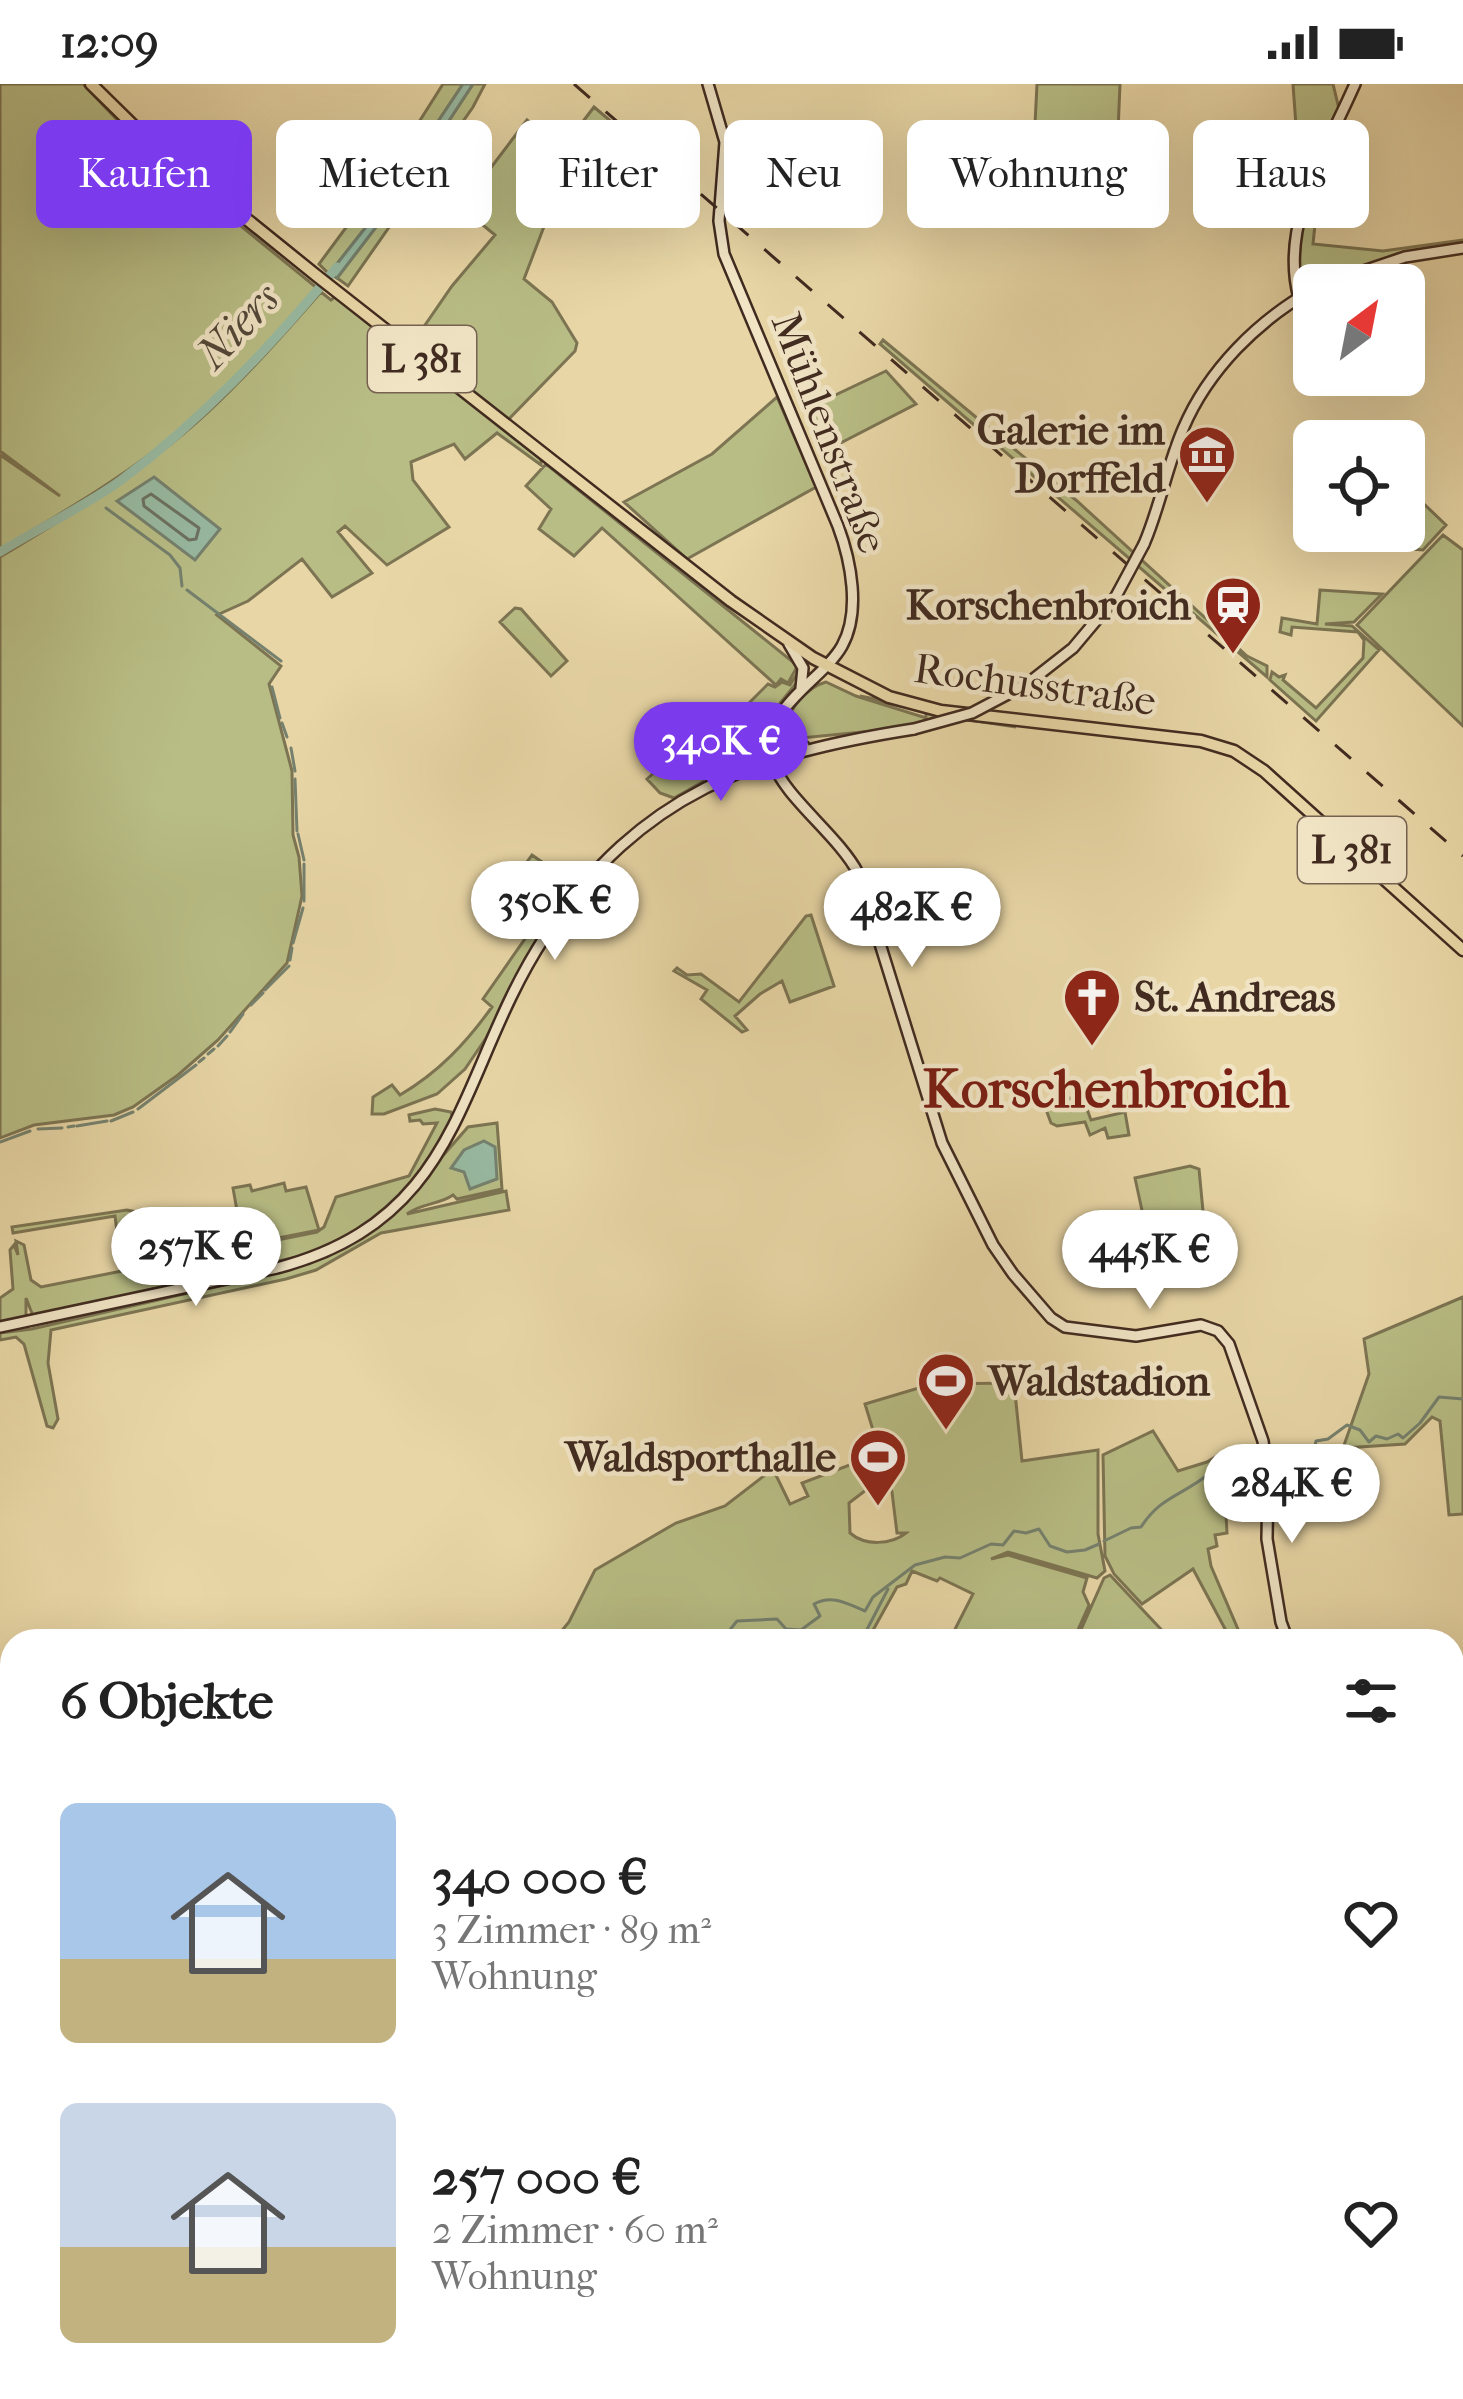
<!DOCTYPE html>
<html lang="de">
<head>
<meta charset="utf-8">
<style>
  body { margin:0; font-family:"IM FELL French Canon",serif; background:#f2f2f2; color:#222; height:100vh; display:flex; flex-direction:column; font-size:45px; white-space:nowrap }
  * { box-sizing:border-box; margin:0 }
  p { font-size:39px; color:#767676 }
  .icon { flex:none; width:66px; height:66px; fill:none; stroke:currentColor; stroke-width:2; stroke-linecap:round; stroke-linejoin:round }
  .map { position:relative; flex:1; overflow:hidden }
  .drawer { position:absolute; left:0px; top:1545px; width:1464px; height:771px; display:flex; flex-direction:column; background:#fff; border-radius:36px 36px 0 0; box-shadow:0 12px 48px #0002 }
  .drawer>* { flex:none }
  .banner { position:absolute; left:36px; top:36px; width:1392px; height:108px; display:flex; gap:24px }
  .needle { width:78px; rotate:32deg }
  .controls { position:absolute; left:1293px; top:180px; display:grid; gap:24px }
  .controls a { display:grid; place-items:center; width:132px; height:132px; border-radius:18px; background:#fff; box-shadow:0 12px 48px #0002; font-size:60px }
  .price { position:absolute; translate:-50% -102px; padding:0 27px; border-radius:42px; background:#fff; color:#222; font-size:39px; line-height:78px; filter:drop-shadow(0 3px 6px #0008) }
  .price::after { content:''; position:absolute; left:50%; top:72px; width:36px; height:27px; margin-left:-18px; background:inherit; clip-path:polygon(0 0,100% 0,50% 100%) }
  .price.active { background:#7c3aed; color:#fff }
  ul { padding:0; list-style:none }
  li { display:flex; align-items:center; gap:36px; height:300px; padding:0 60px }
  li span { display:grid; place-items:center; flex:none; width:336px; height:240px; border-radius:18px; color:#555 }
  li>.icon { margin-inline-start:auto }
  span .icon { width:144px; height:144px; fill:#fffc; stroke-width:1 }
  li b { font-size:51px }
  h2 { display:flex; justify-content:space-between; align-items:center; height:144px; padding:0 60px; font-size:51px }
  .pill { padding:0 42px; border-radius:18px; background:#fff; box-shadow:0 12px 48px #0002; font-size:42px; line-height:108px }
  .pill.active { background:#7c3aed; color:#fff }
  .status { display:flex; justify-content:space-between; align-items:center; height:84px; padding:0 60px; background:#fff; direction:ltr }
  .status svg { height:33px; fill:currentColor }
  .map>svg:first-child { display:block }
</style>
</head>
<body>
<div class="status"><b>12:09</b><svg viewBox="0 0 49 12"><path d="M0 12V9h3v3zM5 12V6h3v6zM10 12V3h3v9zM15 12V0h3v12zM26 1h20v11H26zM47 4h2v5h-2z"/></svg></div>
<div class="map">
<svg width="1463" height="2315" viewBox="0 0 1463 2315">
  <rect width="100%" height="100%" fill="#e8d6a6"/>
  <filter id="stains"><feTurbulence type="fractalNoise" baseFrequency=".00167" numOctaves="4"/><feColorMatrix values="0 0 0 0 .2 0 0 0 0 .09 0 0 0 0 .02 0 0 0 .5 -.17"/></filter>
  <radialGradient id="worn" r=".72"><stop offset=".6" stop-color="#630" stop-opacity="0"/><stop offset="1" stop-color="#630" stop-opacity=".3"/></radialGradient>
  <path fill="#b8bd85" stroke="#7c7452" stroke-width="3" d="M0,0H83L140,60L317,204C267,260 217,317 158,364C108,403 54,433 0,466V371L60,412L0,367Z
    M443,0H463L377,129L329,190L319,180L388,87Z
    M473,0H485L473,23L348,202L337,194L399,113Z
    M1037,0H1120L1114,142L1030,141Z
    M1293,0H1333L1339,25L1318,76L1298,70Z
    M594,23L626,50L574,80L561,98L524,195L552,218L577,259L575,267L508,336L412,260L452,202L495,151L461,123L527,36L562,65Z
    M854,55L867,106L820,114L814,103L801,104L796,66Z
    M1312,101L1317,121L1313,160L1383,167L1463,156V161L1410,168L1319,196L1302,195C1285,168 1304,130 1312,101Z
    M321,208L331,216L336,212L541,371V381L497,349L465,375L454,360L411,378L413,396L449,443L387,481L345,442L338,448L372,489L332,513L302,475L248,517L217,531L281,582L269,600L292,687L293,751L299,773L302,812L287,879L218,956L178,991L133,1023L114,1031L34,1041L0,1054V473C72,430 144,387 206,330C247,292 284,250 321,208Z
    M883,256L1077,417L1247,572L1267,582V593L880,260Z
    M886,287L916,320L827,366L806,325Z
    M777,313L816,403L687,475L624,418L712,370Z
    M546,380L793,578L797,583L788,599L781,595L776,601L602,444L574,472L539,445L551,425L526,402Z
    M1404,401L1446,441L1423,466L1333,459L1331,447H1404Z
    M1443,451L1463,466V642L1357,541Z
    M1320,506L1382,510L1354,538L1325,540L1352,542L1379,566L1316,637L1270,596L1272,588L1279,593L1285,591L1283,596L1316,624L1363,574L1364,556L1358,548L1292,543L1291,551L1280,548L1282,534L1317,540Z
    M515,524L521,525L567,577L551,592L500,538Z
    M800,585L799,596L776,624L759,666L674,714L660,709L647,695L675,670L719,649L768,600L775,603L782,598L790,601Z
    M826,598L856,612L926,634V628L860,612L1016,643L949,633L893,645L791,655L785,643C790,624 807,603 826,598Z
    M532,771L552,785L555,783L577,794L578,800L545,845L486,954L465,985L437,1010L384,1030H372L373,1013L392,1001L400,1011C439,988 466,959 492,923L483,915L552,816L551,797L527,778Z
    M811,831L834,902L790,918L782,897L760,910L735,932L747,946L742,948L701,915L707,906L674,887L677,884L687,891L701,890L739,918L806,832Z
    M1069,1014L1084,1017L1091,1036L1125,1028L1129,1051L1108,1054L1105,1044L1090,1051L1085,1038L1057,1042L1051,1039L1045,1023Z
    M435,1025L451,1028L453,1036L416,1097L383,1130L319,1168L33,1232L26,1214V1233L0,1239V1214L13,1205L10,1166L14,1161L18,1171L16,1157L24,1161L31,1196L41,1203L122,1187L115,1132L13,1149L12,1143L127,1126L137,1128L139,1136L149,1135L151,1141L186,1135L192,1173L317,1148L324,1143L336,1113L409,1092L437,1039L423,1040L420,1036L410,1037L409,1031Z
    M497,1039L502,1105L457,1115L453,1111C439,1121 421,1119 407,1130L506,1107L509,1126L381,1149L316,1186L286,1195L51,1246L48,1279L58,1335L53,1344L47,1342L24,1260L16,1253L0,1256V1249L32,1245L267,1191L325,1172L391,1131L468,1043Z
    M1190,1082L1199,1085L1207,1169L1154,1182L1135,1094Z
    M284,1099L286,1107L306,1103L319,1146L243,1161L233,1104L250,1101L252,1107Z
    M1463,1213V1430L1449,1431L1440,1337L1432,1333L1405,1360L1343,1364L1369,1290L1364,1255Z
    M1014,1299L1022,1377L1098,1366V1450L1105,1487L1097,1494L1008,1468L991,1475L1008,1471L1087,1494L1083,1508L1089,1521L1073,1557H949L973,1510L940,1494L937,1497L912,1487L906,1500L897,1503L867,1557H548L555,1555L569,1538L595,1486L676,1439L725,1422L773,1385L790,1420L808,1412L802,1399L868,1374L869,1378L855,1385L866,1406L849,1419L850,1449C865,1462 891,1461 906,1449H897L892,1408L865,1320L932,1300Z
    M1153,1347L1178,1387L1207,1378L1225,1367L1257,1365L1258,1377H1223L1227,1449L1215,1451L1217,1462L1208,1465L1211,1482L1240,1550L1231,1556L1193,1485L1142,1520L1114,1490L1105,1472L1103,1371Z
    M1110,1491L1172,1557H1076L1104,1494Z
    M12,1696V2130L0,2146V1697Z
    M595,2304H1080L1076,2315H591Z"/>
  <path fill="#98baa2" stroke="#75816e" stroke-width="3" d="M463,0H473L399,113L337,194L329,190L377,129Z
    M154,393L220,445L195,476L117,417Z
    M484,1057L495,1063L497,1095L470,1105L464,1088L451,1084L464,1066Z"/>
  <g fill="none" stroke-linecap="round" stroke-linejoin="round">
    <path stroke="#6c7261" stroke-width="3" d="M151,410L199,444L196,455L189,456L144,422L143,415Z"/>
    <path stroke="#75816e" stroke-width="3" d="M97,411L98,413
      M106,424L170,471L180,484L182,502
      M187,506L281,577
      M272,603L280,634
      M282,639L287,653
      M291,664L295,687
      M295,695L297,747
      M298,750L304,776
      M304,780V817
      M293,859L303,824
      M290,876L292,864
      M265,906L289,882
      M251,921L263,909
      M230,948L243,930
      M218,962L227,952
      M208,970L214,965
      M199,978L204,974
      M138,1025L196,981
      M111,1037L133,1028
      M77,1042L107,1037
      M68,1043L74,1042
      M38,1045L62,1044
      M0,1058L30,1047
      M1278,1373L1290,1371L1299,1362L1307,1365L1315,1362L1316,1357L1328,1355L1347,1341L1360,1346L1369,1358L1376,1352L1387,1355L1398,1350L1403,1354L1420,1339L1439,1313L1463,1315
      M1104,1457L1131,1444L1141,1443C1161,1412 1182,1412 1210,1389L1220,1390L1222,1375L1258,1373
      M705,1557L707,1552L715,1557
      M721,1557L737,1537L777,1535L786,1545L801,1546L820,1532L814,1520C834,1510 847,1520 865,1527L873,1513L915,1481L945,1473L960,1474L991,1460L1003,1461L1014,1447L1026,1449L1039,1445L1050,1462L1067,1468L1085,1466L1099,1460
      M861,1557L888,1505
      M4,1654L12,1652
      M0,1655L1,1654
      M0,2011L12,1981
      M0,2088L12,2103
      M0,2147L12,2130
      M7,2195L12,2200
      M90,2304L93,2315
      M592,2315L596,2304
      M814,2315L818,2304"/>
    <path stroke="#98baa2" stroke-width="9" d="M0,468C39,444 82,424 120,397C202,336 271,262 337,183"/>
    <g stroke="#412b20" stroke-width="14">
      <path id="secondary" d="M708,0L725,58L719,137L724,170L838,442C851,477 861,528 842,562C821,599 757,625 773,678C783,712 838,751 858,789L942,1059L993,1161L1013,1190L1051,1234L1065,1243L1136,1252L1201,1241L1218,1247L1229,1260L1263,1357L1268,1395L1267,1455L1281,1538L1288,1557
        M1322,201L1405,173L1463,164
        M1299,214C1279,141 1326,66 1355,0
        M1144,460C1160,423 1167,382 1183,345C1208,286 1258,236 1314,205
        M789,560L803,584L801,604
        M1027,600L1073,564L1115,514
        M782,638L787,656L804,662
        M0,1243L277,1184C467,1134 456,987 546,851C640,709 754,670 914,645
        M1452,1776L1463,1790"/>
    </g>
    <g stroke="#412b20" stroke-width="15">
      <path id="primary" d="M91,0L146,54L317,192L731,517L813,574L889,613L941,627L1201,657L1234,667L1264,687L1463,866"/>
    </g>
    <use href="#secondary" stroke="#f0e4c5" stroke-width="9"/>
    <use href="#primary" stroke="#e8d6a6" stroke-width="10"/>
    <path stroke="#412b20" stroke-width="3" stroke-dasharray="21 21" stroke-linecap="butt" d="M574,0L1463,772"/>
    <g stroke="#412b20" stroke-width="14" stroke-linecap="butt">
      <path id="secondary-bridge" d="M1115,514L1144,460
        M914,645L972,629L1027,600"/>
    </g>
    <use href="#secondary-bridge" stroke="#f0e4c5" stroke-width="9"/>
  </g>
  <defs>
    <g id="museum-pin" transform="scale(3)"><path d="M0 17L-7.5 6A9.5 9.5 0 1 1 7.5 6Z" fill="#8f2418" stroke="#f0e4c5"/><path d="M0-6L6-3V-2H-6V-3ZM-5-1h2V3h-2ZM-1-1h2V3h-2ZM3-1h2V3H3ZM-6 4H6V6H-6Z" fill="#fff"/></g>
    <g id="station-pin" transform="scale(3)"><path d="M0 17L-7.5 6A9.5 9.5 0 1 1 7.5 6Z" fill="#8f2418" stroke="#f0e4c5"/><path d="M-3-6H3Q5-6 5-4V2Q5 4 3 4L4.5 6H3L1.5 4h-3L-3 6H-4.5L-3 4Q-5 4-5 2V-4Q-5-6-3-6ZM-3.5-4v3h7v-3ZM-3.5 1v1.5H-2V1ZM2 1v1.5H3.5V1Z" fill="#fff"/></g>
    <g id="church-pin" transform="scale(3)"><path d="M0 17L-7.5 6A9.5 9.5 0 1 1 7.5 6Z" fill="#8f2418" stroke="#f0e4c5"/><path d="M-1.2-6h2.4v3.5h3.3v2.4h-3.3V6h-2.4V-.1h-3.3v-2.4h3.3Z" fill="#fff"/></g>
    <g id="stadium-pin" transform="scale(3)"><path d="M0 17L-7.5 6A9.5 9.5 0 1 1 7.5 6Z" fill="#8f2418" stroke="#f0e4c5"/><path d="M0-5a6.5 5 0 1 0 0 10a6.5 5 0 1 0 0-10ZM-3.5-1.8h7v3.6h-7Z" fill="#fff"/></g>
  </defs>
  <g fill-rule="evenodd">
    <use href="#museum-pin" x="1207" y="370"/>
    <use href="#station-pin" x="1233" y="521"/>
    <use href="#church-pin" x="1092" y="913"/>
    <use href="#stadium-pin" x="946" y="1297"/>
    <use href="#stadium-pin" x="878" y="1373"/>
  </g>
  <g text-anchor="middle" dominant-baseline="central" stroke-width="9" stroke-linejoin="round" paint-order="stroke">
    <g fill="#f0e4c5" stroke="#766252" stroke-width="3">
      <rect x="368" y="242" width="108" height="66" rx="9"/>
      <rect x="1298" y="733" width="108" height="66" rx="9"/>
    </g>
    <g font-size="39" font-weight="bold" fill="#412b20">
      <text x="422" y="275">L 381</text>
      <text x="1352" y="766">L 381</text>
    </g>
    <g font-size="42" font-weight="bold" fill="#412b20" stroke="#f0e4c5" text-anchor="end">
      <text x="1165" y="346">Galerie im<tspan x="1165" dy="48">Dorffeld</tspan></text>
      <text x="1191" y="521">Korschenbroich</text>
      <text x="1134" y="913" text-anchor="start">St. Andreas</text>
      <text x="988" y="1297" text-anchor="start">Waldstadion</text>
      <text x="836" y="1373">Waldsporthalle</text>
    </g>
    <g font-size="42" fill="#412b20" stroke="#f0e4c5">
      <text transform="translate(829 349) rotate(69)">Mühlenstraße</text>
      <text transform="translate(1035 601) rotate(8)">Rochusstraße</text>
    </g>
    <g font-size="45" font-style="italic" fill="#52483a" stroke="#f0e4c5">
      <text transform="translate(238 242) rotate(-47)">Niers</text>
    </g>
    <g font-size="54" font-weight="bold" fill="#7a1f14" stroke="#f0e4c5">
      <text x="1106" y="1005">Korschenbroich</text>
    </g>
  </g>
  <rect width="100%" height="100%" filter="url(#stains)"/>
  <rect width="100%" height="100%" fill="url(#worn)"/>
</svg>
<div class="controls">
<a><svg class="needle" viewBox="-14 -14 28 28"><path d="M0-13l5 13h-10z" fill="#e53935"/><path d="M0 13l5-13h-10z" fill="#767676"/></svg></a>
<a><svg class="icon" aria-label="locate" viewBox="0 0 24 24"><circle cx="12" cy="12" r="6"/><path d="M12 2v4M12 18v4M2 12h4M18 12h4"/></svg></a>
</div>
<b class="price active" style="left:721px;top:720px">340K €</b>
<b class="price" style="left:555px;top:879px">350K €</b>
<b class="price" style="left:912px;top:886px">482K €</b>
<b class="price" style="left:196px;top:1225px">257K €</b>
<b class="price" style="left:1150px;top:1228px">445K €</b>
<b class="price" style="left:1292px;top:1462px">284K €</b>
<div class="banner">
<a class="pill active">Kaufen</a>
<a class="pill">Mieten</a>
<a class="pill">Filter</a>
<a class="pill">Neu</a>
<a class="pill">Wohnung</a>
<a class="pill">Haus</a>
</div>
<section class="drawer">
<h2>6 Objekte<svg class="icon" aria-label="filters" viewBox="0 0 24 24"><path d="M4 7h16M4 17h16"/><circle cx="9" cy="7" r="2"/><circle cx="15" cy="17" r="2"/></svg></h2>
<ul>
<li><span style="background:linear-gradient(#a9c7e8 65%,#c2b280 0)"><svg class="icon" aria-label="home" viewBox="0 0 24 24"><path d="M3 11l9-7 9 7M6 9v11h12V9"/></svg></span><div><b>340 000 €</b><p>3 Zimmer · 89 m²</p><p>Wohnung</p></div><svg class="icon" aria-label="heart" viewBox="0 0 24 24"><path d="M12 20l-8-8c-3-5 5-10 8-4 3-6 11-1 8 4z"/></svg></li>
<li><span style="background:linear-gradient(#c9d6e8 60%,#c2b280 0)"><svg class="icon" aria-label="home" viewBox="0 0 24 24"><path d="M3 11l9-7 9 7M6 9v11h12V9"/></svg></span><div><b>257 000 €</b><p>2 Zimmer · 60 m²</p><p>Wohnung</p></div><svg class="icon" aria-label="heart" viewBox="0 0 24 24"><path d="M12 20l-8-8c-3-5 5-10 8-4 3-6 11-1 8 4z"/></svg></li>
</ul>
</section>
</div>
</body>
</html>
